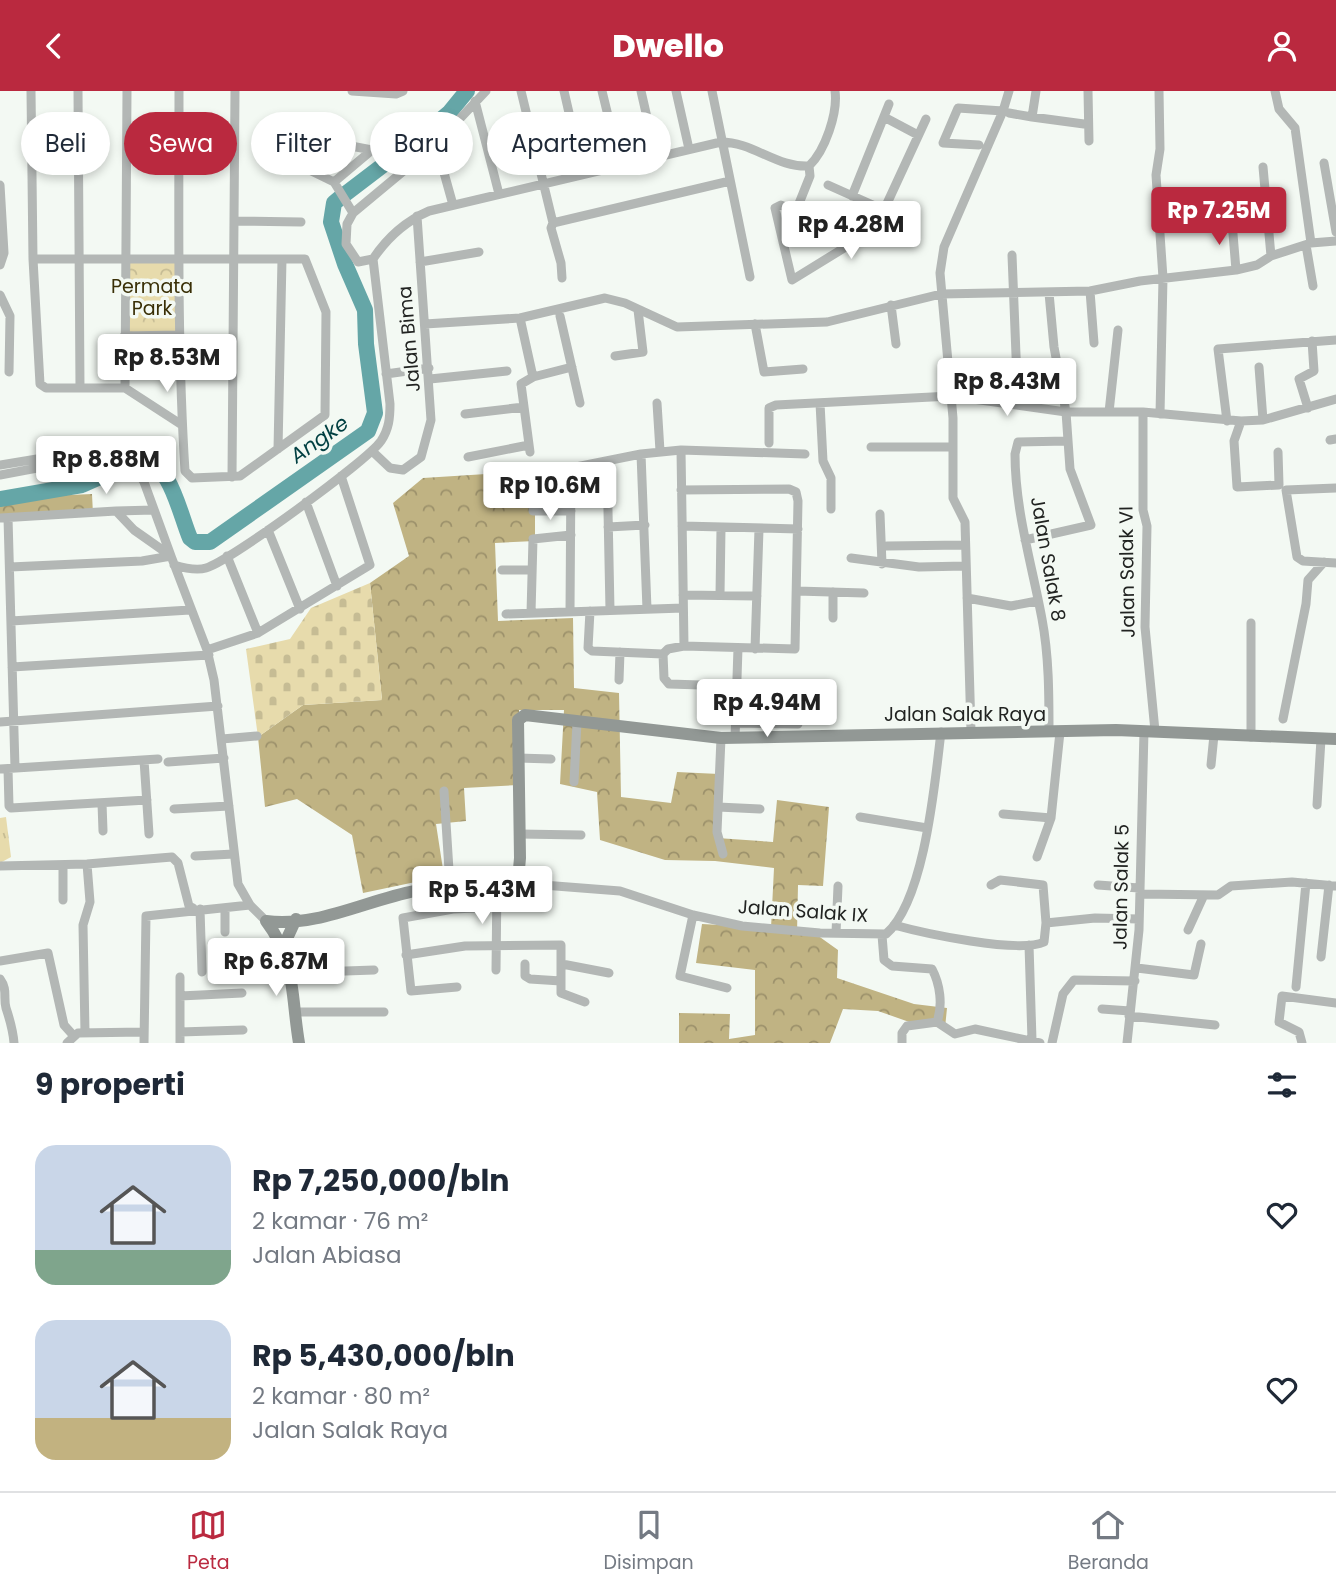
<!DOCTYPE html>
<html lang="id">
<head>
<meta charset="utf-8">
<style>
  body { margin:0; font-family:Poppins,sans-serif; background:#f6f6f7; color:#1f2937; height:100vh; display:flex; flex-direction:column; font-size:26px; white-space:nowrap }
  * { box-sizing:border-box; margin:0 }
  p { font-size:23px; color:#747a83 }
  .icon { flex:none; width:38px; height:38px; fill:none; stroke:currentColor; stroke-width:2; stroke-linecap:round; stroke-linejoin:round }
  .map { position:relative; height:952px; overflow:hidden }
  .details { display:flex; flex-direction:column; background:#fff; flex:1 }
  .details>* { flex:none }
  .banner { position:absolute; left:21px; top:21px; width:700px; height:63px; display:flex; gap:14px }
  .price { position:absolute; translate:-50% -60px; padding:0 16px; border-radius:7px; background:#fff; color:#222; font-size:23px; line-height:46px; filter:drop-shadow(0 2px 4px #0008) }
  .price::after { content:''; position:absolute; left:50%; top:42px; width:21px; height:16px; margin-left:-10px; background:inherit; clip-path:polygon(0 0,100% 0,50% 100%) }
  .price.selected { background:#ba293f; color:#fff }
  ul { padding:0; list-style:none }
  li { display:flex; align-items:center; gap:21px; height:175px; padding:0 35px }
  li span { display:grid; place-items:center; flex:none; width:196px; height:140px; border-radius:21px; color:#555 }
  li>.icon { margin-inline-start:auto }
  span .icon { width:84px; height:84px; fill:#fffc; stroke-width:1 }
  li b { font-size:30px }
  h2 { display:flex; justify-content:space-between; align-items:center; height:84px; padding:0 35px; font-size:30px }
  .pill { padding:0 24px; border-radius:32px; background:#fff; box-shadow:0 4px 10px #0003; font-size:24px; line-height:63px }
  .pill.selected { background:#ba293f; color:#fff }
  header { display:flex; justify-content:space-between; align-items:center; height:91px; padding:0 35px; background:#ba293f; color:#fff; font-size:32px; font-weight:800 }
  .menu { display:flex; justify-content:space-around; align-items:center; height:98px; border-top:2px solid #e0e1e3; background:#fff; font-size:19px; color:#747a83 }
  .menu a { display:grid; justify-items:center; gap:4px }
  .menu .selected { color:#ba293f }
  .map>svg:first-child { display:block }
</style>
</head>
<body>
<header><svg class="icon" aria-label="back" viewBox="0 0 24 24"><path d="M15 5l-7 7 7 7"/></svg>Dwello<svg class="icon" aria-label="person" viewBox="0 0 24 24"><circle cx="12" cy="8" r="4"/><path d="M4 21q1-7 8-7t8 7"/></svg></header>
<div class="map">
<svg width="1336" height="952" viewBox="0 0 1336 952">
  <defs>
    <pattern id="grass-tufts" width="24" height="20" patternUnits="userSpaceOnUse" patternTransform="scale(1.75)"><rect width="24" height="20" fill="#e7dbac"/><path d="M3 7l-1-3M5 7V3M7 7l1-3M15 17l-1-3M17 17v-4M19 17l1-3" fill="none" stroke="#c6bc94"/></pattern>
    <pattern id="forest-crowns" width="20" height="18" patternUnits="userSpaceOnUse" patternTransform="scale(1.75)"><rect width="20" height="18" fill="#c0b383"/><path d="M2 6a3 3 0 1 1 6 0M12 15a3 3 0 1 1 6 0" fill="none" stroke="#9c916b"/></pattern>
    <pattern id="cemetery-stones" width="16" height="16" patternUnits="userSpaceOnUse" patternTransform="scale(1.75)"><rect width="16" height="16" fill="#e7dbac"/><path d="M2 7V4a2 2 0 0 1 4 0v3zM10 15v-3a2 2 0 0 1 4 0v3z" fill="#c6bc94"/></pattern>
    <pattern id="park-crowns" width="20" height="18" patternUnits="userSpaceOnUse" patternTransform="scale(1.75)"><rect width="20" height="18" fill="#e7dbac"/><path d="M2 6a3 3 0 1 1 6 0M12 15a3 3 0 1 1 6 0" fill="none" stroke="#c6bc94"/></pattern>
  </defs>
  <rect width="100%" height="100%" fill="#f3f9f3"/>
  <path fill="url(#grass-tufts)" d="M6,726L11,766L0,772V727Z"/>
  <path fill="url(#forest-crowns)" d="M535,380V450L495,452L498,530L573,527L574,597L619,602L621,706L671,712L677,681L719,683L717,747L773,751L777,709L829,716L823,795L798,794L797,843L817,844L838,859L837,887L914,913L947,917L945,937L915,933L878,920L843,918L830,952H679V922L730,923L729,948L755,944V879L696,872L702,833L771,837L774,777L715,770L665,769L600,749L597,701L560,693L564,619H519L518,694L464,697L466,730L436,733L444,785L363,802L352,744L297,708L265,716L258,646L303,614L382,609L370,492L409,465L393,412L423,387Z
    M92,403L93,423L0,431V407Z"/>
  <path fill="url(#cemetery-stones)" d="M370,492L382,609L303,614L258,646L246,558L290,548L311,517Z"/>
  <path fill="url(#park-crowns)" d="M179,167L180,244L124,245L125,168Z"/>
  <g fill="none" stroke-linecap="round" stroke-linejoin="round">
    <path stroke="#65a6a7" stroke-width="16" d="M0,408L82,394L141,368C170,370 180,424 190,447L195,451H210L368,340L375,322L366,253L365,219L345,173L331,131L334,112L340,107L424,43L449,22L467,0"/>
    <path stroke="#b3b7b5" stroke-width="9" d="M31,0L33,168L40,293L46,297H125L182,334
      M78,0L80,297
      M352,0L396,3L403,0
      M521,0L553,132L730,90
      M564,0L583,83
      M602,0L620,74
      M641,0L656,66
      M676,0L689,58
      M712,0L750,186
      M1036,0L1032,26L1084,33
      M1088,0L1089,50
      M1159,0L1160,58L1156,84L1163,187L1160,323
      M1275,0L1279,18L1295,37L1311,152
      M475,10L499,103
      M1009,22L1032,26
      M884,26L918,44
      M436,53L453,114
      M979,54L943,52L958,17L1003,20
      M1324,72L1336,141
      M1263,76L1271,165
      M334,91L372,59
      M0,94L4,162L0,174
      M828,94L884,119
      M852,105L889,13
      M796,120L810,85L809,75
      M353,122L334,91L293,71L289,51L309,47L372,59L382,58
      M234,130L301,131
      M1232,131L1236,179
      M553,132L551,137L561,172L562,187
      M857,149L781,114L775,117L792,189L857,149L884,119L926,28
      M783,151L817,131
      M1306,154L1313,195
      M1012,164L1018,314
      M33,168H305L326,221L325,324L240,385L192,387L185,380C177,254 179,127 179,0
      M373,168C387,147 406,130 429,120L721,51C753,51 777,77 809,75C825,60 838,22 835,0
      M373,168L358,171L346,153L347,133L353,122L436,53L486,0
      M420,171L479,161
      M1090,200L1094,252
      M0,204L10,225L9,281
      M891,214L896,253
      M560,225L580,312
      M520,227L533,286L521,293L530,361
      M425,233L520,227L605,207L625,212L677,236L827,231L941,203L1090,200L1140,190L1236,179L1257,174L1271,165L1311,152L1336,150
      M755,233L764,281L803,278
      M124,245L180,244
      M615,265L643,261L638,219
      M1259,276L1263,329
      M386,283L429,277
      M533,286L572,276
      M430,288L507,280
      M125,297L127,0
      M657,312L660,360
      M820,312L823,370L831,387V418
      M1308,317L1299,288L1314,280L1312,250
      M1109,321L1118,239
      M1143,321V419L1147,435L1145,536L1155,640
      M465,323L524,316
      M1227,330L1218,258L1336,249
      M1241,330L1234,350L1237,396L1279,394L1278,361
      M1330,349L1336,348
      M769,352V317L776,314L951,305L1066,321H1143L1241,330L1263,329L1336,308
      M871,356H953
      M278,358L282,168
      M681,359L684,555
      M372,360L390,377L403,379L421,366L431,329L417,125
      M641,363L647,518
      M468,366L529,354
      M607,370L610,519
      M0,374L61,364L68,371
      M0,384L106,364C122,365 136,376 144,391L171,465L142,470L10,476
      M535,384L533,420H571
      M232,386L235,0
      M1336,397L1286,399L1297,466L1303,470L1336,472
      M306,411L337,495
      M116,420L154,419
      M880,423L882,473
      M0,427L116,420L134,439L171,465L207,559L214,589L238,793L250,814L266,830
      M8,427L15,677
      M682,435L798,438
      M608,436L645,434
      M268,439L300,518
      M1025,449L1091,434L1070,378L1066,321L1054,256L1049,202
      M887,455L964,454
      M227,465L258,542
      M851,467L919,476L965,475
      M174,474C184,477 196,480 206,477C230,470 367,370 381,350C389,338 390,327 390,313L373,168
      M502,479H532
      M797,500L864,502
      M683,504L757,505
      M720,504L721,437
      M967,507L1011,515L1037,510
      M590,520L588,557L592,560L663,563L668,558L684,555L795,558L798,410L796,401L789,398L681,399
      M570,521L571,377L641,363L681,359L805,363
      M531,522L533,448L571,444
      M506,523L683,517
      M833,527V501
      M11,530L190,519
      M1251,532V646
      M755,558L759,438
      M207,559L258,542L370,474L341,385
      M663,563L664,587L669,593L793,597
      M12,576L209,564
      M619,589L620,561
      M1283,628L1306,513L1308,489L1324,471
      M0,631L218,615
      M736,632L798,633
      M971,640L965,431L953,407V327L940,182L944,156L1003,20L1009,0
      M1049,641C1049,604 1049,565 1042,528C1032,474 1015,419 1015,363L1018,351L1067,350
      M721,647L717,741L723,763
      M735,647L738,557
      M222,648L257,645
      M518,667L551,668
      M144,669L149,743
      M168,671L224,667
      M1211,674L1214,644
      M0,678L158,668
      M8,678L9,715L11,717L147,709
      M574,691L577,631
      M444,700L450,795
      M102,712L103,740
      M1317,714L1321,648
      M718,716L760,718
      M174,718L229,715
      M1003,723L1051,727
      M860,726L927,737
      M519,743L581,744
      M195,765L234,763
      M1037,766L1051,727L1060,641
      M63,774V809
      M0,775L87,773L172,766L178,772L189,815L193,817
      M512,787L530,793L620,800L693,824L742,835L820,842L886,843C925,809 935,690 941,641
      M1098,794L1139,797
      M1140,803L1218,804L1231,795L1292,791L1336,795
      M225,817V841
      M200,818L202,881
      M693,824L680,885L727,897
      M1046,832L1095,827L1139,828
      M894,834C923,842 1019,863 1044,851L1046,832L1043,794L1000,789L991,794
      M1188,839L1204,804
      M836,842L838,795
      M882,844L884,869L892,875L932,878C940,893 943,914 937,931L907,935L902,942V952
      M1029,854L1032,949
      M406,864L465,855L561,854V902L585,911
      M1321,866L1329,794
      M288,869L318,868
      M0,870L48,862L64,934L73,944
      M525,873V885L530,888L561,890
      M562,873L609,882
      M1137,877L1194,884L1201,853
      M496,879L497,792
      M289,882L374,879
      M180,886V952
      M0,888C8,899 3,906 6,917C10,929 13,939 14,952
      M457,896L411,900L403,827L453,818L497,816
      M1296,896L1306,792
      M180,905L242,902
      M1102,918L1130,920
      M294,921H384
      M1129,925L1215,934
      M937,931L955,943L975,938L1040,952
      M180,941L243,939
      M85,942L83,834L90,811L87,773
      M67,952L78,942L143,941
      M144,952L146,825L250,814
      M1052,952L1063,903L1074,889L1135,890
      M1127,952L1139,839L1144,640
      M1302,952L1299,941L1279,931L1282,905L1336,912"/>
    <path stroke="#929895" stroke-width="12" d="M266,830C316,837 367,809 415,800C447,793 481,796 512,787L519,778L520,767L518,629L525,624L721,647L1116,639L1336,648
      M266,830C296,869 291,905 299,952
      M284,854L296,828"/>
  </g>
  <g text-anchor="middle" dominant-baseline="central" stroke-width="7" stroke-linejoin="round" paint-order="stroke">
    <g font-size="19" fill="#392f06" stroke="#f3f9f3">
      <text x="152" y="195">Permata<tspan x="152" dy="22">Park</tspan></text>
    </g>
    <g font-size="19" fill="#212321" stroke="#f3f9f3">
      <text transform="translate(409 248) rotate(-95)">Jalan Bima</text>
      <text transform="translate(1048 468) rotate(80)">Jalan Salak 8</text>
      <text transform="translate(1127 481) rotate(-91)">Jalan Salak VI</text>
      <text x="965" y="623">Jalan Salak Raya</text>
      <text transform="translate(1121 796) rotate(-89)">Jalan Salak 5</text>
      <text transform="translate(803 820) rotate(4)">Jalan Salak IX</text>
    </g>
    <g font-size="21" font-style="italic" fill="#003f41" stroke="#f3f9f3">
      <text transform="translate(319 348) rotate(-35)">Angke</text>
    </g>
  </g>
</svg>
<b class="price selected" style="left:1219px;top:156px">Rp 7.25M</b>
<b class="price" style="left:851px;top:170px">Rp 4.28M</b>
<b class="price" style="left:167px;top:303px">Rp 8.53M</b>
<b class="price" style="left:1007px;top:327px">Rp 8.43M</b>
<b class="price" style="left:106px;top:405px">Rp 8.88M</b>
<b class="price" style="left:550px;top:431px">Rp 10.6M</b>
<b class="price" style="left:767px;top:648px">Rp 4.94M</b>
<b class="price" style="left:482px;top:835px">Rp 5.43M</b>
<b class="price" style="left:276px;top:907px">Rp 6.87M</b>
<div class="banner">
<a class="pill">Beli</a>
<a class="pill selected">Sewa</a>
<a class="pill">Filter</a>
<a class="pill">Baru</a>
<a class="pill">Apartemen</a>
</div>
</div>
<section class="details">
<h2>9 properti<svg class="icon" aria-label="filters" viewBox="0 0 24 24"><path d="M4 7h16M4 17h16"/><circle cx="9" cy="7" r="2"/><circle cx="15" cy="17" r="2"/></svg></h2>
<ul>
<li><span style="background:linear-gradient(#c9d6e8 75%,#7fa58c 0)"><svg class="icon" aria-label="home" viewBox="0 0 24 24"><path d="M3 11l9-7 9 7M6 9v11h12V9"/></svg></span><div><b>Rp 7,250,000/bln</b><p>2 kamar · 76 m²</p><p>Jalan Abiasa</p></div><svg class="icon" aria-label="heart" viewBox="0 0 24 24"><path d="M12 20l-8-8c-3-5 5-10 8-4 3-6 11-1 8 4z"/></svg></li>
<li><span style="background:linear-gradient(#c9d6e8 70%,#c2b280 0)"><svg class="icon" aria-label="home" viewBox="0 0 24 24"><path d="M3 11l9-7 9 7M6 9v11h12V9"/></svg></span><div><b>Rp 5,430,000/bln</b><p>2 kamar · 80 m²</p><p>Jalan Salak Raya</p></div><svg class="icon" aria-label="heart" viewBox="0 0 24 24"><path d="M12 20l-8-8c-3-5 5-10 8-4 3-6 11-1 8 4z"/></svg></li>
</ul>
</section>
<nav class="menu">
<a class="selected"><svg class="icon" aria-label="map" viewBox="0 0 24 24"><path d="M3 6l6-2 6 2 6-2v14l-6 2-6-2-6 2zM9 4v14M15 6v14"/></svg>Peta</a>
<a><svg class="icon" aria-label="saved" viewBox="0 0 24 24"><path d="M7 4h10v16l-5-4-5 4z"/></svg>Disimpan</a>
<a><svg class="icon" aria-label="home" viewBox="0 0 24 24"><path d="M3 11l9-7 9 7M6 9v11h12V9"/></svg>Beranda</a>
</nav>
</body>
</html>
